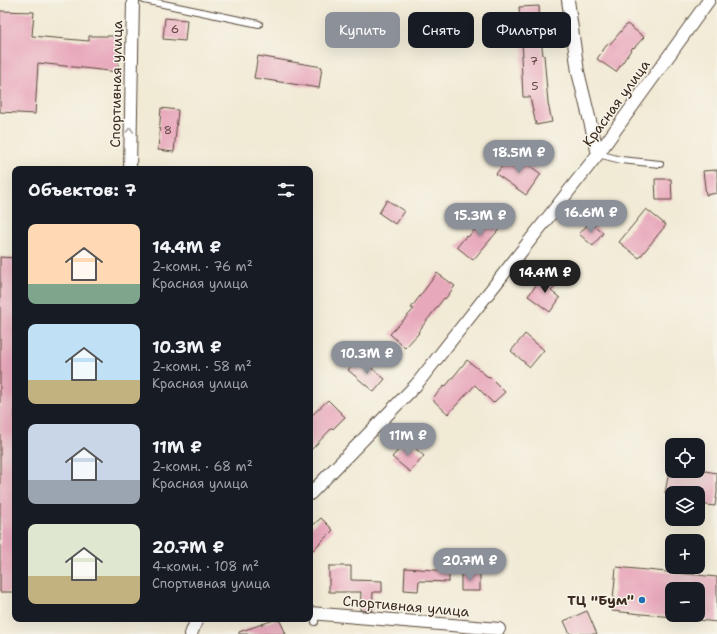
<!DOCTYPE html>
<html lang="ru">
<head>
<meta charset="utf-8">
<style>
  body { margin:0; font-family:"Shantell Sans",sans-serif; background:#242831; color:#f1f3f6; height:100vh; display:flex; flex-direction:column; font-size:15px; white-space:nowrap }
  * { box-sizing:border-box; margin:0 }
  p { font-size:13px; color:#9ea1a6 }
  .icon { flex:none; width:22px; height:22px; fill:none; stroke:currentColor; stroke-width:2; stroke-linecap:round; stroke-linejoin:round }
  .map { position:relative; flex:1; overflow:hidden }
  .sheet { position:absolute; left:12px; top:166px; width:301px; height:456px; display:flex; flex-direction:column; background:#171b24; border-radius:8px; box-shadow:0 4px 16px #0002 }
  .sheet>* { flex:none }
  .hud { position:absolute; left:325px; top:12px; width:332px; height:36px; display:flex; gap:8px }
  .fabs { position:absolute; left:665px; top:438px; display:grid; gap:8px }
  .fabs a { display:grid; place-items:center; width:40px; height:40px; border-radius:8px; background:#171b24; box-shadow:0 4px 16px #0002; font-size:20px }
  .price { position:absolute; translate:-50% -34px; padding:0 9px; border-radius:14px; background:#8c9099; color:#fff; font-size:13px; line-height:26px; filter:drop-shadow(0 1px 2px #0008) }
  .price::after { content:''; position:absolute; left:50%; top:24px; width:12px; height:9px; margin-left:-6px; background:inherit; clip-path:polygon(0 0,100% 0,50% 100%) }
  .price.selected { background:#222; color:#fff }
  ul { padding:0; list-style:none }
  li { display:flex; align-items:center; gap:12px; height:100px; padding:0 16px }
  li span { display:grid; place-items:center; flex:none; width:112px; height:80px; border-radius:8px; color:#555 }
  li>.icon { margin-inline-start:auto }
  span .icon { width:48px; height:48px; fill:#fffc; stroke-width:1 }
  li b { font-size:17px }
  h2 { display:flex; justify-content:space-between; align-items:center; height:48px; padding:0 16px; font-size:17px }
  .tag { padding:0 14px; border-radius:8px; background:#171b24; box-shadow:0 4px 16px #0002; font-size:14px; line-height:36px }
  .tag.selected { background:#8c9099; color:#fff }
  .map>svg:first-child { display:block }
</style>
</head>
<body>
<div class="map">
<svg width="717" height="634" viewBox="0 0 717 634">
  <rect width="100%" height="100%" fill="#f7f3e8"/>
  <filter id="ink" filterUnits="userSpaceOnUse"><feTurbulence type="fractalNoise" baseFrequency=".025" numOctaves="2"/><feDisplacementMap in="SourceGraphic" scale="8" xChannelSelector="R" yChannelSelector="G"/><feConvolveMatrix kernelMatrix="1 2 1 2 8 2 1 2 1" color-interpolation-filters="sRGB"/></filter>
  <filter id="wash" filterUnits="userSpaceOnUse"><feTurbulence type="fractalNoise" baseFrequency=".012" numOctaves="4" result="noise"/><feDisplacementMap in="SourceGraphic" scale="16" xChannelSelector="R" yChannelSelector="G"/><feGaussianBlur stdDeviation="0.9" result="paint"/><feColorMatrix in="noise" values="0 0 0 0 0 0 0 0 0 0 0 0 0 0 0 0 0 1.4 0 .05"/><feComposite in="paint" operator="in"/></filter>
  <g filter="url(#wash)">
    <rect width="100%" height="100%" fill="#f1ead5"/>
    <g id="blocks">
      <path fill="#e8a8bc" d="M539,6L540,25H539L543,55H544L548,103L552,122L536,125L530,97H523L521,56H523L519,7Z
        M0,11L34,12L32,36L89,41V36H119L118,72L38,63L35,114L0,112Z
        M165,18L187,20L185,41L163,39Z
        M627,24L644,37L634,48L633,47L616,72L597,59L608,43L610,44Z
        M258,56L322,67L319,88L254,78Z
        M161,108L178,110L174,152L158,150Z
        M512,153L541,174L526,195L496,174Z
        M717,170V193L706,195L703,171Z
        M655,179H671L672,200H656Z
        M387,200L404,211L395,224L379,213Z
        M646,209L666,225L639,258L619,242Z
        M489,214L502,226L473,260L457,247L466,236L468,237Z
        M590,222L603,233L593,246L579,234Z
        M0,257L15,258V592H0Z
        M437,273L455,286L445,299L444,298L418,332L419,333L405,348L390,334L414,309L411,308Z
        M543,276L556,286L551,291L560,298L550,312L528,296Z
        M525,334L544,350L530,367L511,351Z
        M359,358L385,379L374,392L348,370Z
        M467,360L488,377L489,376L505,392L493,403L475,385L448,414L432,399L444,386L445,387Z
        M328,400L345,417L333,429L332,428L310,451V417Z
        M407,441L424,456L410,472L392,457Z
        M669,471H705L717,473V493L715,506L698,504V493H665Z
        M321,518L333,530L310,553V528Z
        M329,566H351V580L382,581V592H373L372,611L360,610L361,592H329Z
        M616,567L717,577V622L698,620V589H672V617L612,611Z
        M405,568L449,571V582L419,581L418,591L404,590Z
        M461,572H480V591H461Z
        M587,611L597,634H570L564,621Z
        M274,620L280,621L286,634H239V632Z"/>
    </g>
  </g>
  <g filter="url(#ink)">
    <use href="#blocks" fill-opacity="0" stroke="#564739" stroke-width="1"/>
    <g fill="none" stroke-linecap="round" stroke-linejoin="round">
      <g stroke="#564739" stroke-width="8">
        <path id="lane" d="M144,0L259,24
          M598,154L621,160L660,164
          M315,622L316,614"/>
      </g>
      <g stroke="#564739" stroke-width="14">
        <path id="street" d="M568,0L578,72L598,154
          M130,169L133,0
          M310,494L416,385L598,154L709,0
          M310,613L499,629
          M191,634L197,619"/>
      </g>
      <use href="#lane" stroke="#fff" stroke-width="6"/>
      <use href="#street" stroke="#fff" stroke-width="12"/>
    </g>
    <defs><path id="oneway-chevron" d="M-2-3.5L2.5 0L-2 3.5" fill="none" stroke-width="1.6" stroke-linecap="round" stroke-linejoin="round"/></defs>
    <use stroke="#a79f9a" href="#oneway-chevron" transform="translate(130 130) rotate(-88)"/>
  </g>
  <circle fill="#1f6fb2" stroke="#f7f3e8" stroke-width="1.5" cx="642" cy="600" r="4"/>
  <g text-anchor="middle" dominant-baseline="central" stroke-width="3" stroke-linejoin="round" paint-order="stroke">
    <g font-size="12" fill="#664a46">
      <text x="175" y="29">6</text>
      <text x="534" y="61">7</text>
      <text x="535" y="86">5</text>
      <text x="168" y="130">8</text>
    </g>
    <g font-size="14" fill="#3b2a1e" stroke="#f7f3e8">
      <text transform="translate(116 84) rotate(-89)">Спортивная улица</text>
      <text transform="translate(616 103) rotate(-54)">Красная улица</text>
      <text transform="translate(406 606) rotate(5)">Спортивная улица</text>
    </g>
    <g font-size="14" font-weight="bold" fill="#3b2a1e" stroke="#f7f3e8" text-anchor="end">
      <text x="634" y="600">ТЦ "Бум"</text>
    </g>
  </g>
</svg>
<div class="fabs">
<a><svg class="icon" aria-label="locate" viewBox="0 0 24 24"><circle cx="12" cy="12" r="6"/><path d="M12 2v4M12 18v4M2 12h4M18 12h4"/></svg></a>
<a><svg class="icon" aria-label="layers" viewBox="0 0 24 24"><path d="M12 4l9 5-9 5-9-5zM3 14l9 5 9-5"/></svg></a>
<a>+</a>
<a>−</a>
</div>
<b class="price" style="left:519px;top:174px">18.5M ₽</b>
<b class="price" style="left:591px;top:234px">16.6M ₽</b>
<b class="price" style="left:480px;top:237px">15.3M ₽</b>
<b class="price selected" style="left:545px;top:294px">14.4M ₽</b>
<b class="price" style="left:367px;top:375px">10.3M ₽</b>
<b class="price" style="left:408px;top:457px">11M ₽</b>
<b class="price" style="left:470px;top:582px">20.7M ₽</b>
<div class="hud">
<a class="tag selected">Купить</a>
<a class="tag">Снять</a>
<a class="tag">Фильтры</a>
</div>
<section class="sheet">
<h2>Объектов: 7<svg class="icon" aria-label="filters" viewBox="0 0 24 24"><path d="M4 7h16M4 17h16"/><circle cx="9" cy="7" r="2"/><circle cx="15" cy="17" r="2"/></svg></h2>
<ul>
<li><span style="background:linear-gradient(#ffd9b3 75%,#7fa58c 0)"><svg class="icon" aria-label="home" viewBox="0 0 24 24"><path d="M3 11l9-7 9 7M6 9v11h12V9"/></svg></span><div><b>14.4M ₽</b><p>2-комн. · 76 m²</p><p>Красная улица</p></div></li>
<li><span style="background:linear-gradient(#bfe0f5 70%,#c2b280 0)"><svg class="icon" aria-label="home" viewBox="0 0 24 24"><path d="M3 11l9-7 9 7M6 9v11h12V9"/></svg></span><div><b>10.3M ₽</b><p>2-комн. · 58 m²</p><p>Красная улица</p></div></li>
<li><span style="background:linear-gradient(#c9d6e8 70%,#9aa5b1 0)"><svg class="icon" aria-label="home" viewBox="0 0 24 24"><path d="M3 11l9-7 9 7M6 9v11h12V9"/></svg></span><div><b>11M ₽</b><p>2-комн. · 68 m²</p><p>Красная улица</p></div></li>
<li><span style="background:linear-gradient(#dfe7d0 65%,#c2b280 0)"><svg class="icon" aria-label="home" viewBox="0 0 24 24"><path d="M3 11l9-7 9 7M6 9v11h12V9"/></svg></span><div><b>20.7M ₽</b><p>4-комн. · 108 m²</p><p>Спортивная улица</p></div></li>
</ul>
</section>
</div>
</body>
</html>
